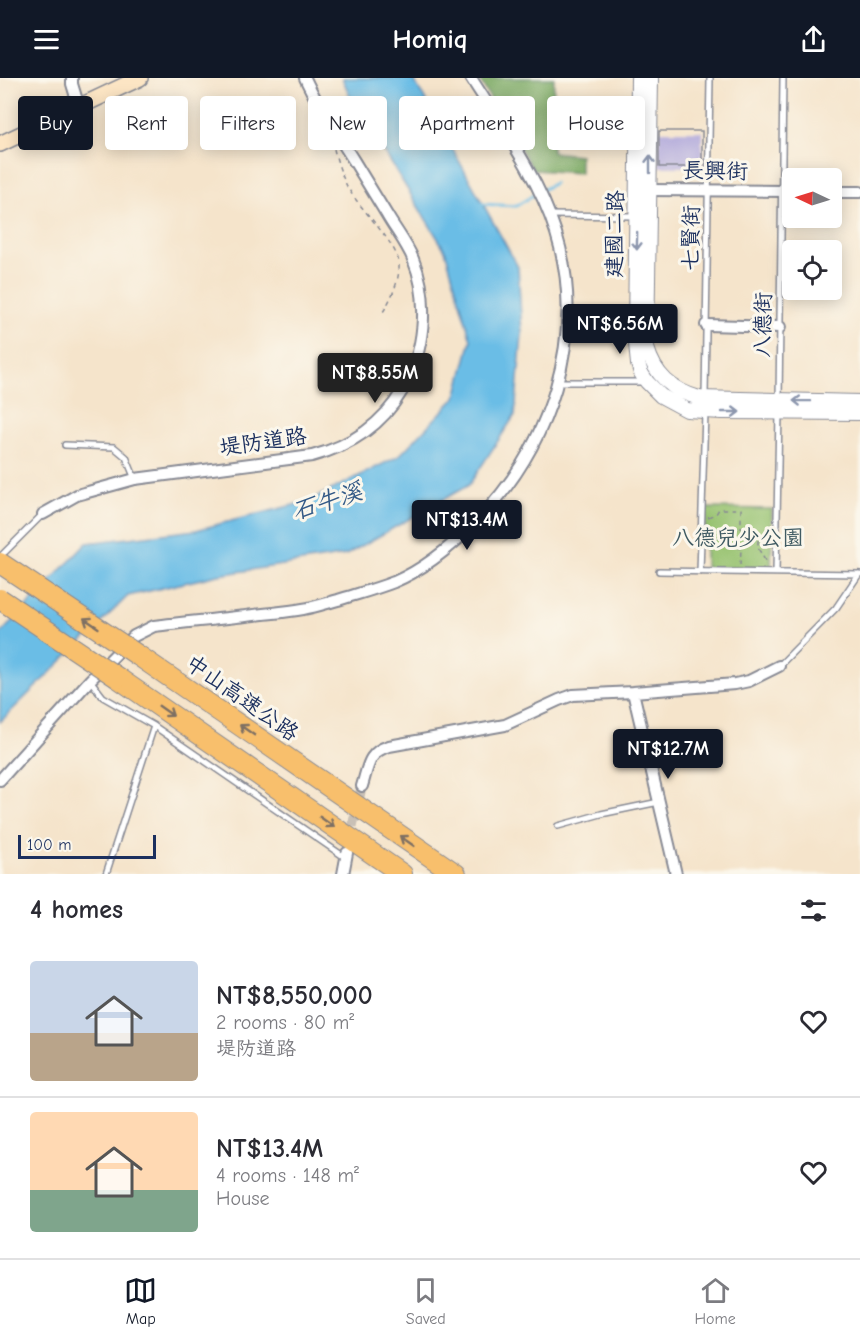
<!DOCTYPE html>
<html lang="en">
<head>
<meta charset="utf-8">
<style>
  body { margin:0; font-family:"Comic Neue","LXGW WenKai TC",sans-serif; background:#f7f7f7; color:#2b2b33; height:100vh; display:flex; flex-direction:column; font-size:22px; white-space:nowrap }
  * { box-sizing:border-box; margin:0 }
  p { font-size:20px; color:#7c7c81 }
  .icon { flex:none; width:33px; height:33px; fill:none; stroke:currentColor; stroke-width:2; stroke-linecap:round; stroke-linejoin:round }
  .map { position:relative; height:796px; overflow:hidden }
  .side { display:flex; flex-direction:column; background:#fff; flex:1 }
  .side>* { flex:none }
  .top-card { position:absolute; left:18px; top:18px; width:825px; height:54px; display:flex; gap:12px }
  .needle { width:39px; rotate:274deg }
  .tools { position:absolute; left:782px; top:90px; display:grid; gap:12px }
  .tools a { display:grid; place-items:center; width:60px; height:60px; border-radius:6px; background:#fff; box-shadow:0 3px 15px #0003; font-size:30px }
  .scale { position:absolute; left:18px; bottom:15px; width:138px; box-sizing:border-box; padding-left:6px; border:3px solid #1b2f5e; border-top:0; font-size:16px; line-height:21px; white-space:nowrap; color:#1b2f5e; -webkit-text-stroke:4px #fbf7ec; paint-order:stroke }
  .price { position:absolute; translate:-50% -51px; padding:0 14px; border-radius:6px; background:#111827; color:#fff; font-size:20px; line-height:39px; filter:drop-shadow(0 2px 3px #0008) }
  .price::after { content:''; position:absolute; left:50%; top:36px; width:18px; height:14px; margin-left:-9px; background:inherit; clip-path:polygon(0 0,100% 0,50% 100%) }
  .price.on { background:#222; color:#fff }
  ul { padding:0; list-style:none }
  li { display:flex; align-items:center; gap:18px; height:150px; padding:0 30px }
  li+li { border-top:2px solid #e1e1e2 }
  li span { display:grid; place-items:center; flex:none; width:168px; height:120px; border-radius:6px; color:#555 }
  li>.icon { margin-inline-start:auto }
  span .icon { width:72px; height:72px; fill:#fffc; stroke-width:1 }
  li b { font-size:26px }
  h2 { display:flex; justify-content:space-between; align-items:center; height:72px; padding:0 30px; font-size:26px }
  .tag { padding:0 21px; border-radius:6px; background:#fff; box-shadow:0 3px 15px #0003; font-size:21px; line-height:54px }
  .tag.on { background:#111827; color:#fff }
  header { display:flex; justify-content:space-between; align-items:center; height:78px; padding:0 30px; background:#111827; color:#fff; font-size:27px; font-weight:800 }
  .tabs { display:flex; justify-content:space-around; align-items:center; height:84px; border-top:2px solid #e1e1e2; background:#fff; font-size:16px; color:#7c7c81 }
  .tabs a { display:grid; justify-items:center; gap:3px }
  .tabs .on { color:#111827 }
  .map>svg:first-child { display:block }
</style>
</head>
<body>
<header><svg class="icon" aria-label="menu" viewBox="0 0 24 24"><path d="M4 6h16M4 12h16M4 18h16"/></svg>Homiq<svg class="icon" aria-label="share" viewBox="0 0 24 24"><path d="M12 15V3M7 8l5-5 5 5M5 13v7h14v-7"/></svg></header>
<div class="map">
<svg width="860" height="796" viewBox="0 0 860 796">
  <rect width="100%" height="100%" fill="#fbf7ec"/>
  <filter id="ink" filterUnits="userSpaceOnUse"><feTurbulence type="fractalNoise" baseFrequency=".0167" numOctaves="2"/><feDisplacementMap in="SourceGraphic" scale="12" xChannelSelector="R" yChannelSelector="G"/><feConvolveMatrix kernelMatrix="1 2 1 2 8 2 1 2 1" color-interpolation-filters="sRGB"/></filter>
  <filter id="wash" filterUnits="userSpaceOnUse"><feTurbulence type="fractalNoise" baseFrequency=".008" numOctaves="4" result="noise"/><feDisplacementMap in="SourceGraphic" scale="24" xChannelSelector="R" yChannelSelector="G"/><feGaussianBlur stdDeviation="1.35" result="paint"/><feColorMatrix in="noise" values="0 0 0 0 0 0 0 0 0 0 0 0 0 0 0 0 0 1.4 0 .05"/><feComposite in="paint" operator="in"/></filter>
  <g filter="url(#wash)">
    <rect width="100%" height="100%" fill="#f5e4cb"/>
    <path fill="#97c26f" stroke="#597866" stroke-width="1.5" d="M705,430L772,431L771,491L705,489Z"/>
    <path fill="#79a862" stroke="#4a6c60" stroke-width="1.5" d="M478,0H554L552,74L580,77V95L533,92Z"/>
    <path fill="#6abde6" stroke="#4276a2" stroke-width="1.5" d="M342,0H413L518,189L522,256L515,337L469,407L346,477L218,497L128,518L0,644V556L87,465L196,452L309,423L399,378L456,319L471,262L445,172L351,20Z"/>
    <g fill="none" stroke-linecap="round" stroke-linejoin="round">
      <path stroke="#6abde6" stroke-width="3" d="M542,112L554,105
        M481,126L516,128L537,115"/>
    </g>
    <g id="blocks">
      <path fill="#aaa2d9" d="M659,53H702V89H659Z"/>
    </g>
  </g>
  <g filter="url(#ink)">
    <use href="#blocks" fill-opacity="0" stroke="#888a94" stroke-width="1.5"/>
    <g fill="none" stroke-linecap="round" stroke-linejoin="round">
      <path stroke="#c9c0b5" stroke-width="10" stroke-dasharray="10 5" stroke-linecap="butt" d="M349,763L362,708"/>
      <g stroke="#888a94" stroke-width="8">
        <path id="service" d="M549,137L635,138
          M617,254L633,256
          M558,304H645
          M705,319L710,0
          M779,322L783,0
          M65,367L114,369L126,379L135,401
          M0,479L43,436
          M659,493L860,496
          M700,494L705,335
          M776,495L779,335
          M779,588L836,530L859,496
          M90,602L103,619L154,648L106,796
          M154,648L346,780
          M558,748L601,736L659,724"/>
      </g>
      <g stroke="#888a94" stroke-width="14">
        <path id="minor" d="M72,0V6L79,29
          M642,112L792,113
          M831,114H860
          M706,247L780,249
          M43,436L77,417L135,401L312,378C350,368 382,347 402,313C425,274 430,222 413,181C407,166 395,151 387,137C376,119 365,101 354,83C337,56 318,29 305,0
          M633,614L676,796
          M0,702L90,602L134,558L154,548C188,544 221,541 254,537C270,535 287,534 303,531C315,529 327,525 338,522C357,516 376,511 394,504C425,491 452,468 475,445C550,370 588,258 556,155C538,98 502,49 471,0
          M362,708C368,689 368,674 389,668L505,647L559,622L573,617L633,614L735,606L749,603L779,588
          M343,796L347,775"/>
      </g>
      <g stroke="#888a94" stroke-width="16">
        <path id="tertiary" d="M638,0L635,256L638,286L641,295L647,304L661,318L687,332L722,334L860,335
          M651,0L647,270C655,298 672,312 699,320L860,324"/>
      </g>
      <g stroke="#888a94" stroke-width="18">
        <path id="secondary" d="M0,66L140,0"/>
      </g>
      <g stroke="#888a94" stroke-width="22">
        <path id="motorway" d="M139,578L456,796
          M118,600L402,796"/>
      </g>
      <path stroke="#888a94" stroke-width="1.5" stroke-dasharray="4.5 4.5" stroke-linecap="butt" d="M334,71C337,84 342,99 348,110C359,130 398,166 399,186C400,202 391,221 383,234
        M708,439L716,436L719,431H741V451
        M730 460a10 10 0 1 1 20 0a10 10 0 1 1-20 0Z
        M758,453V470L767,486
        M708,460H731
        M751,460H770
        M740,487L741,471"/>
      <use href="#service" stroke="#fff" stroke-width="5"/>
      <use href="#minor" stroke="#fff" stroke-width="10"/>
      <use href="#tertiary" stroke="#fff" stroke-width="14"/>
      <use href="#secondary" stroke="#fce5c4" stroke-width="15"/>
      <use href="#motorway" stroke="#f8bf6c" stroke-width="20"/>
      <g stroke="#888a94" stroke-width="22" stroke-linecap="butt">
        <path id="motorway-bridge" d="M0,485L139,578
          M0,521L118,600"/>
      </g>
      <use href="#motorway-bridge" stroke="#f8bf6c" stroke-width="20"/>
    </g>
    <defs><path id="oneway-shaft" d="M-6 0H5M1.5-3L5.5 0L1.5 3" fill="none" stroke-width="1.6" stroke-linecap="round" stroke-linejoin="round" transform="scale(1.5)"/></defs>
    <g stroke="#8d97ae">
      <use href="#oneway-shaft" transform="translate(650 86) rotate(-90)"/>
      <use href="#oneway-shaft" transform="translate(637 163) rotate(91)"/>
      <use href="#oneway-shaft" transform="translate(802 323) rotate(-179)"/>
      <use href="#oneway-shaft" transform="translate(731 334)"/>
    </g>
    <g stroke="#7e7064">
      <use href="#oneway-shaft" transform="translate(91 545) rotate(-146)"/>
      <use href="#oneway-shaft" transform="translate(166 633) rotate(35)"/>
      <use href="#oneway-shaft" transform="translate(247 652) rotate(-145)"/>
      <use href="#oneway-shaft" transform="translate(327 744) rotate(35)"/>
      <use href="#oneway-shaft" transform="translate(407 763) rotate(-145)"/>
    </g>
  </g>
  <g text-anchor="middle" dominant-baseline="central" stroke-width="6" stroke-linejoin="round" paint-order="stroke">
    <g font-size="22" fill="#1b2f5e" stroke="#fbf7ec">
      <text transform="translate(715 93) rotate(1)">長興街</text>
      <text transform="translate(615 156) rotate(-89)">建國二路</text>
      <text transform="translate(691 160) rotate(-89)">七賢街</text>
      <text transform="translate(763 247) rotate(-89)">八德街</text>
      <text transform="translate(263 364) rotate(-8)">堤防道路</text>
      <text transform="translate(242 620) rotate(35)">中山高速公路</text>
    </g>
    <g font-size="22" fill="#405b63" stroke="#fbf7ec">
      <text x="738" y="460">八德兒少公園</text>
    </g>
    <g font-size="24" font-style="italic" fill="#335a87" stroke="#fbf7ec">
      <text transform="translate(327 423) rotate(-18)">石牛溪</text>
    </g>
  </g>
</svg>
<div class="tools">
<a><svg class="needle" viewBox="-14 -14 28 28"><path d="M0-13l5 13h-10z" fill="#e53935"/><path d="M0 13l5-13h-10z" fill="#7c7c81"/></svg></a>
<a><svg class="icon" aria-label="locate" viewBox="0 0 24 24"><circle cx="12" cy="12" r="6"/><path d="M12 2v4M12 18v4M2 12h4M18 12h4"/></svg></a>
</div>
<div class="scale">100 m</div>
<b class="price" style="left:620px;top:277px">NT$6.56M</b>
<b class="price on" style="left:375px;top:326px">NT$8.55M</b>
<b class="price" style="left:467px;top:473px">NT$13.4M</b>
<b class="price" style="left:668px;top:702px">NT$12.7M</b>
<div class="top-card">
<a class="tag on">Buy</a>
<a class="tag">Rent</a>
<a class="tag">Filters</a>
<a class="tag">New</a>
<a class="tag">Apartment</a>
<a class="tag">House</a>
</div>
</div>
<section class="side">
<h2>4 homes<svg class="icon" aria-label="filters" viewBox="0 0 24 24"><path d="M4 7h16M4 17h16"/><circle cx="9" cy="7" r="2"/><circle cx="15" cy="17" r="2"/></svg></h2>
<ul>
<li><span style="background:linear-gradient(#c9d6e8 60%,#b9a48a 0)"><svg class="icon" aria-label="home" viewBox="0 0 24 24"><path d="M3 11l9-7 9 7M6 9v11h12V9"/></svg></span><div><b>NT$8,550,000</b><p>2 rooms · 80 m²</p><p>堤防道路</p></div><svg class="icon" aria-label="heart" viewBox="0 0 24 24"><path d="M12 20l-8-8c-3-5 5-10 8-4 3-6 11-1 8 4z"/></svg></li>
<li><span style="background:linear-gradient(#ffd9b3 65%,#7fa58c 0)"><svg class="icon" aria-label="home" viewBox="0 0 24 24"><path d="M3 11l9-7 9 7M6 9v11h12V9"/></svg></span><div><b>NT$13.4M</b><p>4 rooms · 148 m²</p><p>House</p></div><svg class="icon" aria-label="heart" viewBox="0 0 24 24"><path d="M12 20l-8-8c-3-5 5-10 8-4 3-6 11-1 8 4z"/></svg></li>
</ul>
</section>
<nav class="tabs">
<a class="on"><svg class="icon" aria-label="map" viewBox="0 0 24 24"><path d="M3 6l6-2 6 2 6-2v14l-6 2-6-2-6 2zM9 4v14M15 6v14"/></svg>Map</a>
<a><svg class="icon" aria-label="saved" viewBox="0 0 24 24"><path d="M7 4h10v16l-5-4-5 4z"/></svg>Saved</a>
<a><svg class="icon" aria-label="home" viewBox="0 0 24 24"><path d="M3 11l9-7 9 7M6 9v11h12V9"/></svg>Home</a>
</nav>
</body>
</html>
